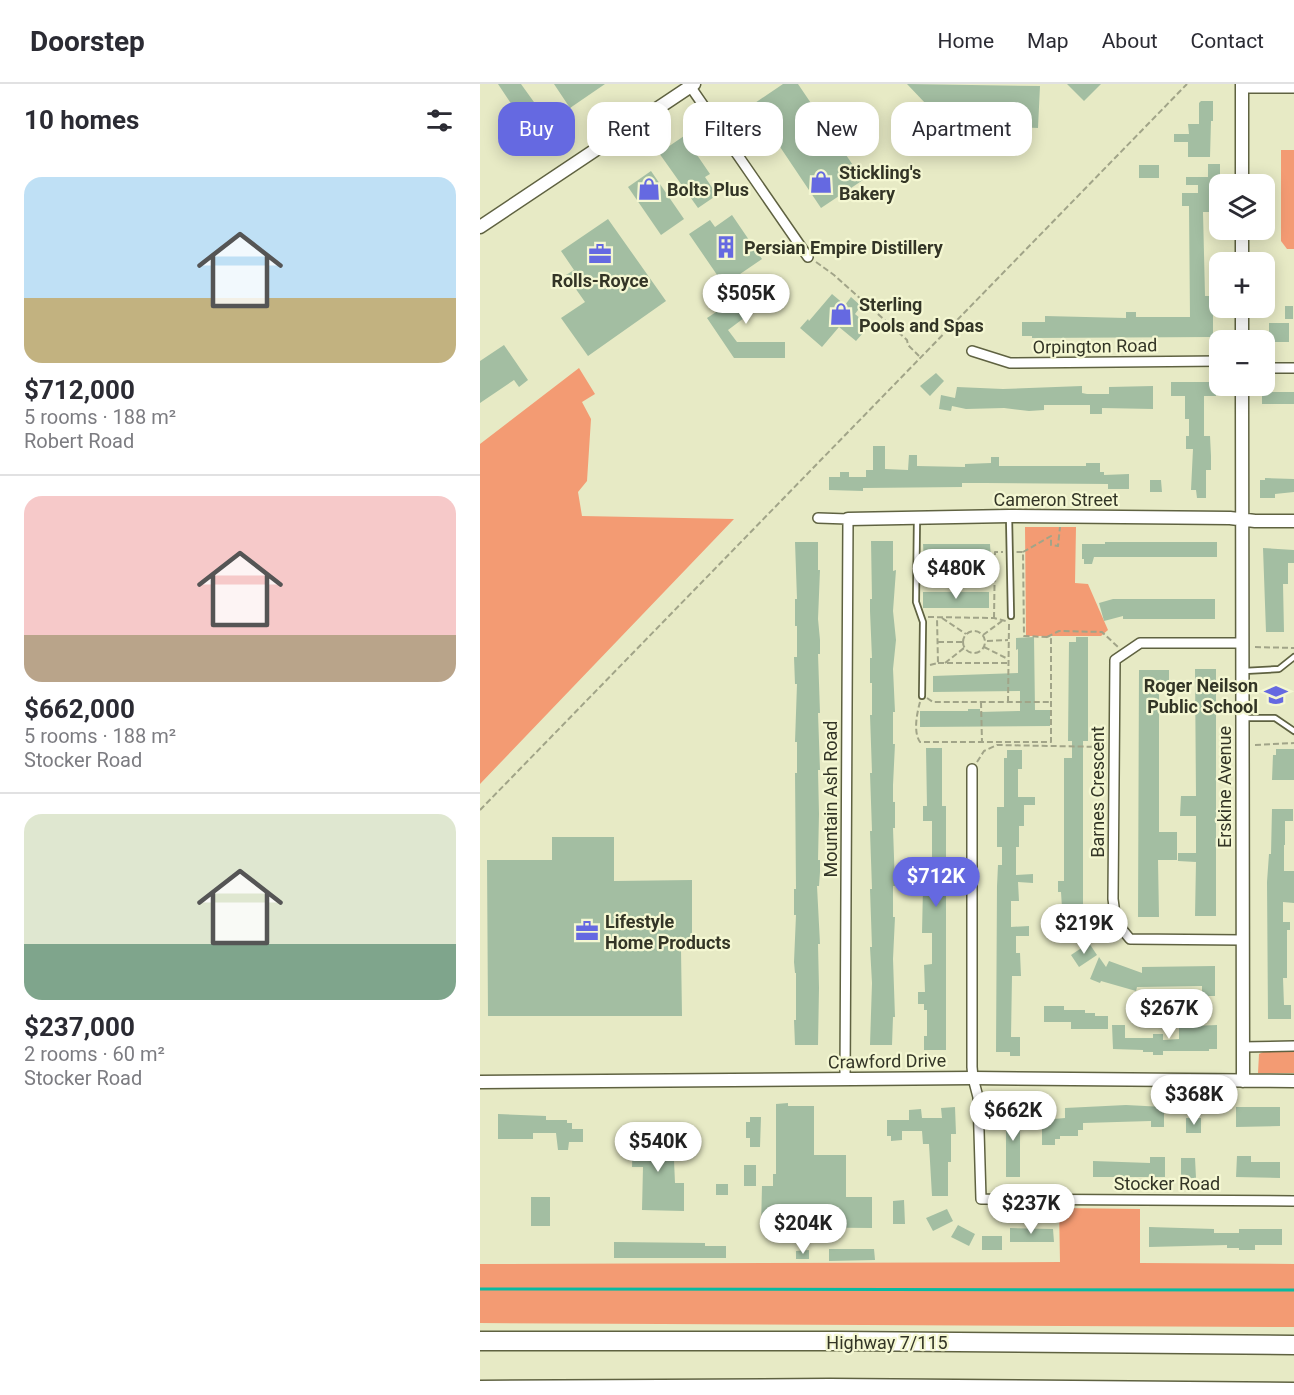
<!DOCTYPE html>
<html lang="en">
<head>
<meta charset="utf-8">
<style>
  body { margin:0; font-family:Roboto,sans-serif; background:#f7f7f7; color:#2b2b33; height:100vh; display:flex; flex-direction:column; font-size:22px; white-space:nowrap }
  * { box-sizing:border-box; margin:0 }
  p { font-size:20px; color:#7c7c81 }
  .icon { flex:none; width:33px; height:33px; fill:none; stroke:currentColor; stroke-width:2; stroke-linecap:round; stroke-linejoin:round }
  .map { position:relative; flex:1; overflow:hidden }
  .drawer { display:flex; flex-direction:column; background:#fff; width:480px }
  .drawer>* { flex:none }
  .hud { position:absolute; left:18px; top:18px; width:570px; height:54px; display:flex; gap:12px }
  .buttons { position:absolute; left:729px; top:90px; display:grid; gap:12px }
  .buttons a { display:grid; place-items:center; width:66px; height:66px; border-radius:12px; background:#fff; box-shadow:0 3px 15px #0003; font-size:30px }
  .price { position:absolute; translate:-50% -51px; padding:0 14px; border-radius:21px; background:#fff; color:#222; font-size:20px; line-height:39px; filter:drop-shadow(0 2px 3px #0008) }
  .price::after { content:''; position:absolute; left:50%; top:36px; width:18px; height:14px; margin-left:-9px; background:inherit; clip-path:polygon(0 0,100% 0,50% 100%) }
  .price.current { background:#6569e1; color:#fff }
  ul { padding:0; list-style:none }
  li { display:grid; align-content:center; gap:12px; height:318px; padding:0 24px }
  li+li { border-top:2px solid #e1e1e2 }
  li span { display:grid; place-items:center; height:186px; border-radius:18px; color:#555 }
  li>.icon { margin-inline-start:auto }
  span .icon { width:108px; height:108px; fill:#fffc; stroke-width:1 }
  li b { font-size:26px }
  h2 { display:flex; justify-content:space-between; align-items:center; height:72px; padding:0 24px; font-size:26px }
  .chip { padding:0 21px; border-radius:18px; background:#fff; box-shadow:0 3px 15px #0003; font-size:21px; line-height:54px }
  .chip.current { background:#6569e1; color:#fff }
  header { display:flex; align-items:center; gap:36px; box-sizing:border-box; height:84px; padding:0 30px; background:#fff; border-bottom:2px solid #e1e1e2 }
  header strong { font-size:28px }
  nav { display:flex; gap:33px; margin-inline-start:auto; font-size:21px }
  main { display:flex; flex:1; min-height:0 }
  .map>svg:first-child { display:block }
</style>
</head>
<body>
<header>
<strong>Doorstep</strong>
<nav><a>Home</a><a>Map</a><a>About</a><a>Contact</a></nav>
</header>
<main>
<section class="drawer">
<h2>10 homes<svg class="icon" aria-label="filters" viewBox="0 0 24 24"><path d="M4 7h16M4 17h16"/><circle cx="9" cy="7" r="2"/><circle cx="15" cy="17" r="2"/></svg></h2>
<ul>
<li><span style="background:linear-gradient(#bfe0f5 65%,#c2b280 0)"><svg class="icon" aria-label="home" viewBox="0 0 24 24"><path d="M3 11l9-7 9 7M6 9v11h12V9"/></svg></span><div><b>$712,000</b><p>5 rooms · 188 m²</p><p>Robert Road</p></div></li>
<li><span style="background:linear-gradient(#f6c9c9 75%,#b9a48a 0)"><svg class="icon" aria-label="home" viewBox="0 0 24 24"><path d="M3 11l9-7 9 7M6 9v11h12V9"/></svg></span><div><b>$662,000</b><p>5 rooms · 188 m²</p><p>Stocker Road</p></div></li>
<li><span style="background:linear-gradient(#dfe7d0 70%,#7fa58c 0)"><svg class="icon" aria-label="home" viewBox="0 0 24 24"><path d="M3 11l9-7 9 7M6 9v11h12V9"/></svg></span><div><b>$237,000</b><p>2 rooms · 60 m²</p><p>Stocker Road</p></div></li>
</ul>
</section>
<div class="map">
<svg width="814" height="1311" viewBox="0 0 814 1311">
  <rect width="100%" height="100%" fill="#e7eac5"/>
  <path fill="#f39b73" d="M801,66H814V165H807L801,157Z
    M99,284L115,310L102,318L111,335L107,397L98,408L102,432L254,435L0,700V360Z
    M545,443H596L595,499L608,500L628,546L621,552H546Z
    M783,968H814V989H778L779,970Z
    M579,1124L660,1125V1179L814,1180V1243L0,1239V1180L580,1178Z"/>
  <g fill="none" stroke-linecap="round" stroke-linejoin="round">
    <path stroke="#09baa1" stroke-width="3" d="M0,1205L814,1206"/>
  </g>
  <path fill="#a3bea2" d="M18,0H41L69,39L52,51Z
    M74,0H125L90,24Z
    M303,0H318L383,96L341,124L272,21Z
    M427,0L560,2L558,44L465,40Z
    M587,0H621L604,17Z
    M721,17H733V37H731L730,73H708V58H694V50H709L708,40H719V19Z
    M204,52L230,90L225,93L237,111L218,124L179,69Z
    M728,80H740V100L730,101V128H723L725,212H733V253L552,254V252H542V238H565V232L646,234V228H656V233H710L709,122H702V109H718V101H706V93H728Z
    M659,81H679V94H659Z
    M171,87L204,135L181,151L148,103Z
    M252,131L282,175L244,201L209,150L230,136L235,143Z
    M128,135L186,217L108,272L81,234L105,218L86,191L94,186L81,167Z
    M286,195L296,210L248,246L257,258H305V274H254L227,234Z
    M352,210L365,221L371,213L381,222L375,230L389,242L376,257L359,243L342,263L320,244L328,235L329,237Z
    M805,222H813V235H805Z
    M789,239H809V258H789Z
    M24,261L48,296L39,303L34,296L0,319V277Z
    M456,289L464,297L450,312L440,302Z
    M691,298H736V312H724V352H730L731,372V386H726V414H717L716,406H711L713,365H706V352H709V335H705V312H691Z
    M602,302V309L607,310H629V303L673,302V325L622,324V330H610V321H564V326L549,327L524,324L486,325L472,322L471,327L459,325L461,311L475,314L477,303L523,305Z
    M782,308H814V320H782Z
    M393,362H405V385L428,386L429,371H437V382L485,383V380L511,379V373H519V382H606V379H620V388H624V391L649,390V405H628V400L505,399H482V403L383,404V407L349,406V393H360V388H369V393H386V386H393Z
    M785,394L814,395V408L795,410V414H780V396H785Z
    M670,396H681L682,408H670Z
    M391,457H413V487L416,486L413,527L416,556L413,585L415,628H413V660H415L413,701V718H415V744H413L415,802H413V833H415L413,875L415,933H413L412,961H390L392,899L390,863H392L390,805H392L390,747H392L390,689H392L390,631H392V599H390V574H392L390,527V515H392Z
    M315,458H338V486H340L338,535L340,556V570H338L340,629H338L340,686H338L339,730L338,776H340V788L339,802H337L340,860H338L339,904L338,961H315L314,936H316V889H315L314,878L316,831H314V805H316L315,689H317V658H315L317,600H315L314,573H317V542H315V515H317Z
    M625,458H737V473H614L612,480H604V475H602V460H625Z
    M443,460H510L511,475L444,476Z
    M783,464L814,466V479H808V500H803L804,548H786Z
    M443,508H509V524H443Z
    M633,515H735V535H643V532L624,537L619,519Z
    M554,553L555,626H570V642L440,643V627H488V625H500V628L540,627V607L453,608V592L538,589V565L536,566V554Z
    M596,553H608V657H603V831L608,846L605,847L606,850L587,856L582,843L589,841V824H582L581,808H578V797H584V674H592V657H588L589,558H596Z
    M715,585H736V832H715L716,778L698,777V769H716V732H700L701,712H716Z
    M659,586H689V598H680L679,600V748H697V776H678L679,833H658Z
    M446,664H462V722H466V966H444V952H447V926H444V920H438V908H445L444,881L452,880V849H442L443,803H448V788H452V737H443V722H447Z
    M796,665H814V696H792L793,671H796Z
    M527,666H542V685H538V713H555V721H544V742H539V763H536V791L553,790V799L538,798L539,817H531V843L549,842V852H536V869H540L541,892H532L531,953H540V972H530V968H516L517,802L518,781H522V763H517V723H524V674H527Z
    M792,725H813V737H805V761H804V787H814V819L803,818V838H810V846H807V894H803L804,921H811V935H788L787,798L789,770H791Z
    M72,753H134V797L212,796V866H201L202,932H8L7,776H72Z
    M609,859L617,871L599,883L591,871Z
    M619,873L626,883L629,877L662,889V883L735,882V912H722V902L657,903L656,907L621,897L620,899L610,895Z
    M564,922H584V926H605V929H615V932H628V945H591V938H564Z
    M699,939H713V942L737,941V965H729V967H683V971H673V968H663V966L633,965L632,941H645V954H673V950H683V956L699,955Z
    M308,1019V1022H334V1071H366V1113H392V1144L281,1143L282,1102H293V1090H296V1020Z
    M646,1021L684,1023V1043H671V1037L603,1039V1046H598V1052H580V1055H575V1061H562V1036L585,1034V1024Z
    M526,1022H540V1093H526Z
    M475,1023L476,1050H471V1078H468V1112H452L449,1060H443L442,1047H422V1056L411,1057V1052H407V1036H429V1026L441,1025L442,1034H462L461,1024Z
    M756,1023H800V1042L756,1043Z
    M18,1030L66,1032V1036H87V1039H92V1045H103V1058H89L88,1066H78L76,1049H53V1055H18Z
    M270,1033H281L280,1063H270V1054H266V1038H270Z
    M706,1034H721V1049H706Z
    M170,1049H179V1052L193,1053L195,1099H204V1127L162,1126L163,1083H152L153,1052H170Z
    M757,1072H771V1078H800V1094L756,1093Z
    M670,1073H685V1093H613V1077L670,1079Z
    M701,1074H715L716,1094H701Z
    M264,1081H276V1102H264Z
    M236,1100H248V1111H236Z
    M51,1113H70V1142H51Z
    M424,1116L425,1140H413V1117Z
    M467,1125L473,1137L453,1147L446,1134Z
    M478,1141L495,1150L489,1162L471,1153Z
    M669,1143L734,1145V1149H759V1145H802V1161H775V1166H759V1164H747V1161L669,1163Z
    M530,1144L573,1145L574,1158H530Z
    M502,1152H522V1166H502Z
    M134,1158L225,1159V1162H246V1174H134Z
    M349,1165H394L395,1176L349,1177Z
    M329,1166V1175H316V1167Z"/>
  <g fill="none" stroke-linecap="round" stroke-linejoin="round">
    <g stroke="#5f6241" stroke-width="8">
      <path id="service" d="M529,432L531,532
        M437,434L436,518L443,538L442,612
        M764,587L799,585L814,573
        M765,634H795L814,647"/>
    </g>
    <g stroke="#5f6241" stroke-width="12">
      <path id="minor" d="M210,2L328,173
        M762,4H814
        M492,267L530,279L740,277
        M784,284H814
        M338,434L368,435L365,996
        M492,685V983L493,994L498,1013L501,1115L814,1117
        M762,856L650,855L636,838L633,815L635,576L660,559H762
        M762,963L814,962"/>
    </g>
    <g stroke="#5f6241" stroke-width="15">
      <path id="tertiary" d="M762,100V0
        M0,143L214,0
        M762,178V146
        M762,256V224
        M762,302L763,997
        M368,435L529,432L750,434L775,437H814
        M0,998L493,994L814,997"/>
    </g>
    <g stroke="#5f6241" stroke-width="21">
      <path id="motorway" d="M0,1257H357L814,1261
        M0,1306L350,1304L814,1308"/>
    </g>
    <path stroke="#a1a488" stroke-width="2" stroke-dasharray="6 3" stroke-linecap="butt" d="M336,178L354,191L427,256L428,261L439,272
      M543,468L571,452V461L578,462L580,443
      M444,494H515
      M448,533L514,534L526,537
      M462,534L486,550
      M514,534L515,468H523
      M483 558a11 11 0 1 1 22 0a11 11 0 1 1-22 0Z
      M503,551L522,537
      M567,553L579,547L622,548L638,563
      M507,557L528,556
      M458,558H482
      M504,563L528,575
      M775,563L814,564
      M458,579H527
      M465,579L484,564
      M450,581L458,579L457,534
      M447,614L453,618H572
      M440,618C437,629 433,648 440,658H571V555L567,553L544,552L543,468H536
      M501,618L502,658
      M528,618L529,540
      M775,661L814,659
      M497,678L504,667L517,661L625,663
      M0,726L707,0"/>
    <use href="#service" stroke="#fff" stroke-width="4.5"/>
    <use href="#minor" stroke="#fff" stroke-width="9"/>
    <use href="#tertiary" stroke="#fff" stroke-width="12"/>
    <use href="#motorway" stroke="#fff" stroke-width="18"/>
  </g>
  <defs>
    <g id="shop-bare" transform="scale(1.8)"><path d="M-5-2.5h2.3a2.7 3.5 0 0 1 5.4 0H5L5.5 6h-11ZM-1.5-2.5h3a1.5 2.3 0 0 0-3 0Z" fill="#6569e1" stroke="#f4f7d2" stroke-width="2.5" paint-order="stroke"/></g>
    <g id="building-bare" transform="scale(1.8)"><path d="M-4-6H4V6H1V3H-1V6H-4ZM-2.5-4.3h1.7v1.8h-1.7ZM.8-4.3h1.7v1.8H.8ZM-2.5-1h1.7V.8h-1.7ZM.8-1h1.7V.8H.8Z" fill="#6569e1" stroke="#f4f7d2" stroke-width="2.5" paint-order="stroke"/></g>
    <g id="office-bare" transform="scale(1.8)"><path d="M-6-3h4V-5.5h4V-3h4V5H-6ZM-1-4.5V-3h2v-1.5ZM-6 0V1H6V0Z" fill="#6569e1" stroke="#f4f7d2" stroke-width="2.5" paint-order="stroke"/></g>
    <g id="school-bare" transform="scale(1.8)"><path d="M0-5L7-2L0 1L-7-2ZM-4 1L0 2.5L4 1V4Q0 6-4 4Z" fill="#6569e1" stroke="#f4f7d2" stroke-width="2.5" paint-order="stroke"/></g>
  </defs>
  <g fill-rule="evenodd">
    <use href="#shop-bare" x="341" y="98"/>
    <use href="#shop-bare" x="169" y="105"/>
    <use href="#building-bare" x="246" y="163"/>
    <use href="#office-bare" x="120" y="170"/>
    <use href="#shop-bare" x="361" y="230"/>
    <use href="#school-bare" x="796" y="611"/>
    <use href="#office-bare" x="107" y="847"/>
  </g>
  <g text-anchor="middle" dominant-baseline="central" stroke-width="4.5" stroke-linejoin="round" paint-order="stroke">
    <g font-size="18" font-weight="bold" fill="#333526" stroke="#f4f7d2" text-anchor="start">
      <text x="359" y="88">Stickling's<tspan x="359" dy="21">Bakery</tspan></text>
      <text x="187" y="105">Bolts Plus</text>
      <text x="264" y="163">Persian Empire Distillery</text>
      <text x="120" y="196" text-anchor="middle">Rolls-Royce</text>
      <text x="379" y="220">Sterling<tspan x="379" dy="21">Pools and Spas</tspan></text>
      <text x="778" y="601" text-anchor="end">Roger Neilson<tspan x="778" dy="21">Public School</tspan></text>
      <text x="125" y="837">Lifestyle<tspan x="125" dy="21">Home Products</tspan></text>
    </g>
    <g font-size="18" fill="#333526" stroke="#f4f7d2">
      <text transform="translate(615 262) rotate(-1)">Orpington Road</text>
      <text x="576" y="415">Cameron Street</text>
      <text transform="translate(744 703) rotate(-90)">Erskine Avenue</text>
      <text transform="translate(617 708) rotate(-90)">Barnes Crescent</text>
      <text transform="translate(350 715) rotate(-90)">Mountain Ash Road</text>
      <text transform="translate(407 977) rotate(-1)">Crawford Drive</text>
      <text x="687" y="1099">Stocker Road</text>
      <text x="407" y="1258">Highway 7/115</text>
    </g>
  </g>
</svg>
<div class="buttons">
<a><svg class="icon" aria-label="layers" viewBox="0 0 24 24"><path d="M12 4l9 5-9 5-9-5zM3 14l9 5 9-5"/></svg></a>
<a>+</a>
<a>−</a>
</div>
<b class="price" style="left:266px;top:241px">$505K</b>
<b class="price" style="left:476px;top:516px">$480K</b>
<b class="price current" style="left:456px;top:824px">$712K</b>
<b class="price" style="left:604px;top:871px">$219K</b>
<b class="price" style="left:689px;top:956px">$267K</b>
<b class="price" style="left:714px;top:1042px">$368K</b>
<b class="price" style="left:533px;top:1058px">$662K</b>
<b class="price" style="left:178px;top:1089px">$540K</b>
<b class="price" style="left:551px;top:1151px">$237K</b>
<b class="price" style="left:323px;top:1171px">$204K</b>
<div class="hud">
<a class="chip current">Buy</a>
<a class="chip">Rent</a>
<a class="chip">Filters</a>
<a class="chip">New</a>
<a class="chip">Apartment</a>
</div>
</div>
</main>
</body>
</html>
